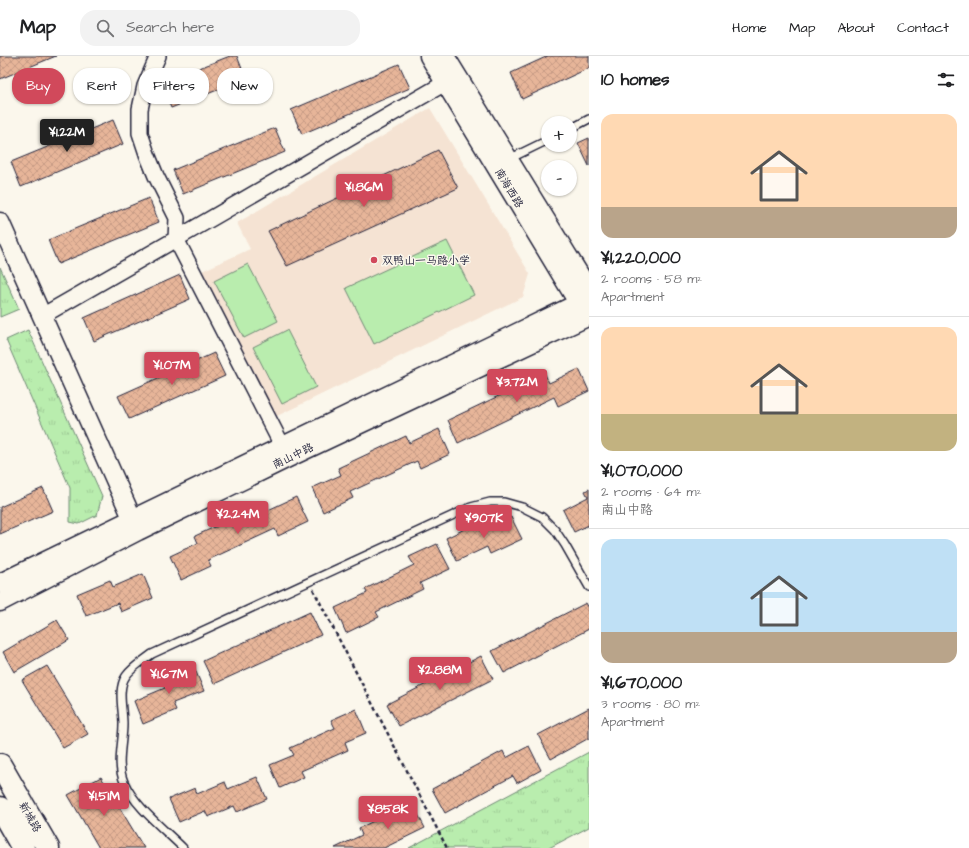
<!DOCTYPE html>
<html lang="en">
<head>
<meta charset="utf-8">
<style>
  body { margin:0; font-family:"Architects Daughter","LXGW WenKai TC",sans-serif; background:#f2f2f2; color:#202124; height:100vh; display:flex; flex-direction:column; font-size:15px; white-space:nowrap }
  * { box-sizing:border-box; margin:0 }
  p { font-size:13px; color:#757577 }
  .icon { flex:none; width:22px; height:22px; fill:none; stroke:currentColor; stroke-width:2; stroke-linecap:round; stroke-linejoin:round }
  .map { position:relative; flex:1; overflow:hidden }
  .side { display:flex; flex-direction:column; background:#fff; width:380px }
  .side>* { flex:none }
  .banner { position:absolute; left:12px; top:12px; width:380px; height:36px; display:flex; gap:8px }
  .controls { position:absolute; left:541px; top:60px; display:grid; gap:8px }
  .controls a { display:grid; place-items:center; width:36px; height:36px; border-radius:50%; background:#fff; box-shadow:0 1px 3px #0004; font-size:20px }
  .price { position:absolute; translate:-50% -34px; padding:0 9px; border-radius:4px; background:#d1495b; color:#fff; font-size:13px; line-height:26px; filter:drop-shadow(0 1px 2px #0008) }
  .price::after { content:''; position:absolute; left:50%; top:24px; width:12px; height:9px; margin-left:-6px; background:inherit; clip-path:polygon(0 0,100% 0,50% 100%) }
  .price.on { background:#222; color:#fff }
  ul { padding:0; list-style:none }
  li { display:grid; align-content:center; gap:8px; height:212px; padding:0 12px }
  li+li { border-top:1px solid #e0e0e0 }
  li span { display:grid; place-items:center; height:124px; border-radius:12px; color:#555 }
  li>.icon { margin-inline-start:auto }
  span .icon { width:72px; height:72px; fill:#fffc; stroke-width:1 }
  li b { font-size:17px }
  h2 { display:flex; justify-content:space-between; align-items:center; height:48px; padding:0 12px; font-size:17px }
  .pill { padding:0 14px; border-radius:16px; background:#fff; box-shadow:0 1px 3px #0004; font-size:14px; line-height:36px }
  .pill.on { background:#d1495b; color:#fff }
  header { display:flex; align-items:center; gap:24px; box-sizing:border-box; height:56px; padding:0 20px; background:#fff; border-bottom:1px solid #e0e0e0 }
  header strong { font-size:19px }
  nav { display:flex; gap:22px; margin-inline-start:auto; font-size:14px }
  .search { width:280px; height:36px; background:#f2f2f2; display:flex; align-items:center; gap:10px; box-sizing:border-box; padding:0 14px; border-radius:16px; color:#757577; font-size:15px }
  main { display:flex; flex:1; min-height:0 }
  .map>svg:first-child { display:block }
</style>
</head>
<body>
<header>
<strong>Map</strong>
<div class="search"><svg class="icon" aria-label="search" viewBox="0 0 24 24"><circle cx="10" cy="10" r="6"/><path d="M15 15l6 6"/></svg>Search here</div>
<nav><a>Home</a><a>Map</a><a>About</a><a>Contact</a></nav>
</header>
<main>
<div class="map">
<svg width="589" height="792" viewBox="0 0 589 792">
  <defs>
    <pattern id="park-tufts" width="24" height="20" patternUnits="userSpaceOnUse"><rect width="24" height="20" fill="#b9edae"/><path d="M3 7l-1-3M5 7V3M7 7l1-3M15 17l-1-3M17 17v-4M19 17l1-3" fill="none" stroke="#9fcb97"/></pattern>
    <pattern id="building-cross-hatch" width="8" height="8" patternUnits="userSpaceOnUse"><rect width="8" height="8" fill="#e7b599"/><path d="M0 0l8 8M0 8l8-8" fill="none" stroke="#c69b85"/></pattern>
  </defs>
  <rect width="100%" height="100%" fill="#fbf7ec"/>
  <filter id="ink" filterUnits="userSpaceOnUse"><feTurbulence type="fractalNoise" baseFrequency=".025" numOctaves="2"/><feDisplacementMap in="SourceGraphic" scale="8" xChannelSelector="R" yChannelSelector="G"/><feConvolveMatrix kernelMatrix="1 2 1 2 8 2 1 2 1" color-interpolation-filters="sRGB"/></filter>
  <g filter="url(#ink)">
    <path fill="#f5e3d3" d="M430,52L530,218L523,241L275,361L202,215L250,193L237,167Z"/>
    <path fill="url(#park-tufts)" stroke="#6e8874" d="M0,211L19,253L0,261Z
      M28,274L102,440L97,459L79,468L70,466V432L6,284Z
      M589,696V771L549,792H409Z"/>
    <path fill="#b9edae" stroke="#6e8874" d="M447,185L474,239L374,288L346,232Z
      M248,208L278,265L244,282L214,225Z
      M287,274L316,331L282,348L253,291Z"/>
    <path fill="url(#building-cross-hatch)" stroke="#22223b" d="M0,0H56L0,23Z
      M230,0H237L246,23L171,52L161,27Z
      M548,0H589V12L522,43L511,17Z
      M399,8L410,32L302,78L291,54Z
      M113,64L123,88L21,131L11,106Z
      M275,72L285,96L183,138L173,114Z
      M589,82V110L578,87Z
      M438,94L458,132L287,210L268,175Z
      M149,142L159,166L58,208L48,184Z
      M180,219L190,243L94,285L84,262Z
      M214,297L225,320L129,363L118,340Z
      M579,313L589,335L558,350L554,341L458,387L448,364L545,318L549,327Z
      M439,373L450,398L420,412L417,405L350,436L353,442L323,456L312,432L341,419L338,412L406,380L409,387Z
      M43,432L53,455L0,478V451Z
      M589,433V469L574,476L563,454L588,441L585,435Z
      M296,441L308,466L278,480L275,473L208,504L211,510L181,524L170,500L198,487L195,480L263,449L266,455Z
      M511,461L522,483L490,498L487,491L457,505L446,482L477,467L481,475Z
      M437,488L450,513L420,527L423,533L376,556L379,561L346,577L335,552L367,537L365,533L414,509L409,501Z
      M143,518L153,542L121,556L118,547L86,560L77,538L110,524L113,531Z
      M586,547L589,552V573L504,617L492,595Z
      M310,556L321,579L214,628L203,605Z
      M57,564L69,584L14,616L3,596Z
      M481,600L493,623L399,670L387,648Z
      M47,610L88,678L63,692L22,624Z
      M194,611L204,635L173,647L176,654L143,668L134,645L165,632L162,624Z
      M589,652V682L551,703L538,679Z
      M356,653L366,677L345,686L348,694L301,715L304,721L280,732L270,709L294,699L290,692L335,672L331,664Z
      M529,690L541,714L517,727L513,720L445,757L432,733L503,695L506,702Z
      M101,721L144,792H99L68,739Z
      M257,721L267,743L237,756L234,750L208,761L205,755L179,766L169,743L195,732L197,738L225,726L228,733Z
      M412,747L425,772L384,792H335L362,779L359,772Z"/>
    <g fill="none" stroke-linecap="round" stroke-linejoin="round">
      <g stroke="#22223b" stroke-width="10">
        <path id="service" d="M570,73L589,63
          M509,103L548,84
          M183,792C164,773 135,751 124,726C116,708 123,687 123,668C123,653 117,633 126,620C132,611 143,605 152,598L471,451L490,446H504L522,451L542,461L555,474L565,489L589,531"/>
      </g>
      <g stroke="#22223b" stroke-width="18">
        <path id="minor" d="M158,0L145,30L140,53V77L147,98L156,120L177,162L176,183L287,399
          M42,260L176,183L445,27"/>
      </g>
      <g stroke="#22223b" stroke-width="21">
        <path id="tertiary" d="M429,0L585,258
          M445,0L589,234
          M0,166L137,473
          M0,527L589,242
          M0,546L138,475L288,402L589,260"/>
      </g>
      <g stroke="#22223b" stroke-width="25">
        <path id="primary" d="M0,709L48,792
          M0,752L23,792"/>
      </g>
      <path stroke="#22223b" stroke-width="2.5" stroke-dasharray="4 3" stroke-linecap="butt" d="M313,533L447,792"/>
      <use href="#service" stroke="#fbf7ec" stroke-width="7"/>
      <use href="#minor" stroke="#fbf7ec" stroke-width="15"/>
      <use href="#tertiary" stroke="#fbf7ec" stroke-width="18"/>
      <use href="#primary" stroke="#fbf7ec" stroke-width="22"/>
    </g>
  </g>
  <circle fill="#d1495b" stroke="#fbf7ec" stroke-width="1.5" cx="374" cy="204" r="4"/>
  <g text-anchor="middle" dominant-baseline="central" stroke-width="3" stroke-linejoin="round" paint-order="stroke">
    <g font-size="11" fill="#22223b" stroke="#fbf7ec">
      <text transform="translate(509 132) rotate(59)">南海西路</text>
      <text transform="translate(293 400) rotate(-26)">南山中路</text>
      <text transform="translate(30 761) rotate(60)">新城路</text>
    </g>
    <g font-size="11" fill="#22223b" stroke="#fbf7ec" text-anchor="start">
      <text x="382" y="204">双鸭山一马路小学</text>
    </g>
  </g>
</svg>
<div class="controls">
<a>+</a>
<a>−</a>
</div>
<b class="price on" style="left:67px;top:97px">¥1.22M</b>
<b class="price" style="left:364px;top:152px">¥1.86M</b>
<b class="price" style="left:172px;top:330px">¥1.07M</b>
<b class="price" style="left:517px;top:347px">¥3.72M</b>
<b class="price" style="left:238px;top:479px">¥2.24M</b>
<b class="price" style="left:484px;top:483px">¥907K</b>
<b class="price" style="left:440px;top:635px">¥2.88M</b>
<b class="price" style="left:169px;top:639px">¥1.67M</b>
<b class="price" style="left:104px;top:761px">¥1.51M</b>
<b class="price" style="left:388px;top:774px">¥858K</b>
<div class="banner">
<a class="pill on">Buy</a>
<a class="pill">Rent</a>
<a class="pill">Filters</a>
<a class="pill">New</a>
</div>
</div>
<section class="side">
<h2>10 homes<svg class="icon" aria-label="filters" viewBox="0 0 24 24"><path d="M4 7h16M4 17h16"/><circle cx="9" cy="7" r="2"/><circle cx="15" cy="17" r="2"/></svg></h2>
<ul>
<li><span style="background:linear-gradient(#ffd9b3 75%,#b9a48a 0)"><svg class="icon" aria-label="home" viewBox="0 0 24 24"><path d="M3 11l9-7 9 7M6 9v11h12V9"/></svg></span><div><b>¥1,220,000</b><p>2 rooms · 58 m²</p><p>Apartment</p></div></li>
<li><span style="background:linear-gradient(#ffd9b3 70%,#c2b280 0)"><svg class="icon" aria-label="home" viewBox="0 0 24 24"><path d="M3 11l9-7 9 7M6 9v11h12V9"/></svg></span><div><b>¥1,070,000</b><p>2 rooms · 64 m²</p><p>南山中路</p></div></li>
<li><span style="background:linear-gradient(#bfe0f5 75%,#b9a48a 0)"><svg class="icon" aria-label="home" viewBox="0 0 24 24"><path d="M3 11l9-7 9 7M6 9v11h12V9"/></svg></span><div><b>¥1,670,000</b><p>3 rooms · 80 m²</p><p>Apartment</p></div></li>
</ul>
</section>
</main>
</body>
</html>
